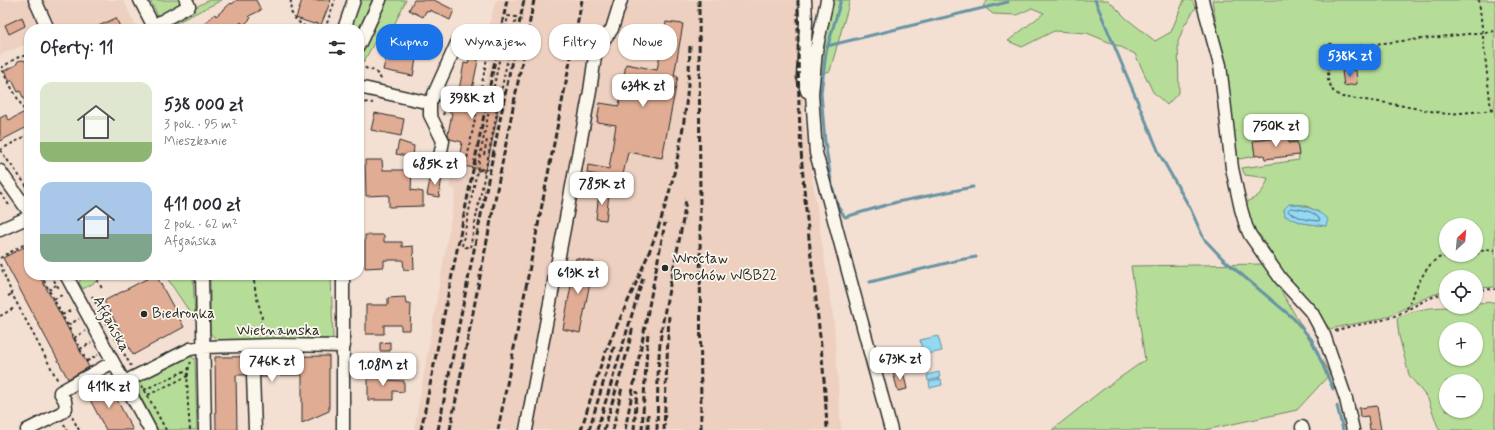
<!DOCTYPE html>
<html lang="pl">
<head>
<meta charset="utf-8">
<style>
  body { margin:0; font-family:Mynerve,sans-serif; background:#f2f2f3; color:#2b2b33; height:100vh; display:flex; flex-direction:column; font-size:15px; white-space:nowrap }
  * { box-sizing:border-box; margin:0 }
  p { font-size:13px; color:#7c7c81 }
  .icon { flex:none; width:22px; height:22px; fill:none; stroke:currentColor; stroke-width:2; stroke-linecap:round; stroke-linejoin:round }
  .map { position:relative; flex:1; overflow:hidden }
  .side { position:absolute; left:24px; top:24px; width:340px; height:256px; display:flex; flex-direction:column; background:#fff; border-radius:16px; box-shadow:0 1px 3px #0004 }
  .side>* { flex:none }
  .top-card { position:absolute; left:376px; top:24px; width:380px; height:36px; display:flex; gap:8px }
  .needle { width:26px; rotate:26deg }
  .tools { position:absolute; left:1439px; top:218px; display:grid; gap:8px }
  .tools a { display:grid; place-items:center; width:44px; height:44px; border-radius:50%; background:#fff; box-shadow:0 1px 3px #0004; font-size:20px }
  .price { position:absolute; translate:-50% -34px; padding:0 9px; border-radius:8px; background:#fff; color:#222; font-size:13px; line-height:26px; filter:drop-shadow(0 1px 2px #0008) }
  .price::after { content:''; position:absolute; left:50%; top:24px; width:12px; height:9px; margin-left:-6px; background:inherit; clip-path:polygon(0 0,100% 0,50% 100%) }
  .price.selected { background:#1a73e8; color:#fff }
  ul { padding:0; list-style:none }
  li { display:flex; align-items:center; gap:12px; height:100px; padding:0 16px }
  li span { display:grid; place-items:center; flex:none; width:112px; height:80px; border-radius:12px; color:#555 }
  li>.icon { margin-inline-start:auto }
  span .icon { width:48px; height:48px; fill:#fffc; stroke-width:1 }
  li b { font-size:17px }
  h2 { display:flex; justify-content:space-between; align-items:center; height:48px; padding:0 16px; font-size:17px }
  .chip { padding:0 14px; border-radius:16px; background:#fff; box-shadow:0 1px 3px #0004; font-size:14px; line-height:36px }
  .chip.selected { background:#1a73e8; color:#fff }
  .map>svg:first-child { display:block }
</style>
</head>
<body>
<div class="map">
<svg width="1495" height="430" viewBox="0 0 1495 430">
  <rect width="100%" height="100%" fill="#f3e0d2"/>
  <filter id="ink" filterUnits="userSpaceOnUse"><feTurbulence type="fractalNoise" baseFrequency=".025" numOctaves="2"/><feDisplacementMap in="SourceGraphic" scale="8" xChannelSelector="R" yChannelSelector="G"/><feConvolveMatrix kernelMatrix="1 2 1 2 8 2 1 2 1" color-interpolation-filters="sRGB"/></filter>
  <g filter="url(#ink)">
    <path fill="#edd0bf" d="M0,0H123L138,29H29V43L0,55Z
      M496,0H811L803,115L834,323L841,430H414L456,190L449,187L451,179L465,182L496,29L488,27Z"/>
    <path fill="#b6dd98" stroke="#708462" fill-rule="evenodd" d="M150,0H180L178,8L162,16H158Z
      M209,0H222L172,25L170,21Z
      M361,0H406L385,44L375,41L363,63H359L363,53L359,51V29H350Z
      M833,0H850L830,71L820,74C815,54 828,21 833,0Z
      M988,0H1108L1127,19L1155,41L1171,32L1184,0H1191L1196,7L1184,26L1178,42L1179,92L1167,105L1153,92L1135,54L1123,48L1087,33L1054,31L1022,47L1008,41L1044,13L1032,8L1017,15L993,14L983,6Z
      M1212,0H1495V287L1476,288V277H1446V291C1423,296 1405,310 1383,318C1366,323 1348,324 1330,329L1315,312L1284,272L1260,235L1253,230L1245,202C1258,198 1264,192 1268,178L1245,175L1242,168L1299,160L1297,141L1289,142L1288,137L1253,141L1255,156L1239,159L1235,156L1221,52ZM1289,204L1304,205L1319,212L1326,226L1303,223L1285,216L1284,209ZM1446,225H1476V255H1446Z
      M1265,264L1330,374L1297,410L1205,430H1052L1101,391L1145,360L1131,266Z
      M82,275H108L83,289L79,283Z
      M165,275H193L195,320Z
      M210,275H331L333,339L217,340L210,333Z
      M1495,302V430H1439L1428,399L1409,375L1399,336L1397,318C1421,305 1450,307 1476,307V303ZM1446,329H1476V359H1446ZM1446,381H1476V411H1446Z
      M190,356L195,359L197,430H158L136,388L138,382Z"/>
    <path fill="#92d9f4" stroke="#6993a4" d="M1289,204C1304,205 1316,209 1328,219L1326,226L1303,223L1285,216L1284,209Z
      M938,336L942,351L923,355L920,340Z
      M939,372L940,378L928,381L927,375Z
      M941,379L942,385L930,388L929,382Z"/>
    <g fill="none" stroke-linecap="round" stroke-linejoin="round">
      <path stroke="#54717b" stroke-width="1" d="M1291,208C1300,209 1316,211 1320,220L1318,221L1304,219L1290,213L1288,211Z"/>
      <path stroke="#6993a4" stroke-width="3" d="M841,0L826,52L821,93L825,142L832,186L838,207L845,217L897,202L973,187
        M1095,0L1160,155L1190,208L1204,239L1223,259L1293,318L1312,340L1333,389
        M827,46L1008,2
        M870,282L959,260L976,257
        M1337,406L1343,430"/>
    </g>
    <path fill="#e0ac94" stroke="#2b2b2b" d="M237,0H256L261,10L249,16L251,18L244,25L241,22L234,29H198L215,14L216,16L231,3L232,4Z
      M302,0H331L321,25L315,23L314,24L296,18Z
      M414,0H434L454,10L450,20L430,10L429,12L426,11L423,17L409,10Z
      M22,17L25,26L9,34L5,25Z
      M116,18L121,29H92Z
      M666,22L683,24L674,76H678L662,158L628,152L622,179L587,173L588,165L609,169L616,125L597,122L600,103L619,106L626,64L657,70Z
      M421,37L435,41L432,58L418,52Z
      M472,44L481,46L469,104L496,110V113H498L486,170L458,165L462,142L450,139L448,134L452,113L449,112L452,100H454L456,90H459L464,63L468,64Z
      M387,53L416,59L413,76L383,70Z
      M22,60L29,62V109L20,91L18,92L12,80L10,82L4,71L16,65L18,61Z
      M1356,70L1357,84L1344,86L1342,71Z
      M29,110V126L0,141V118L6,115L9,120Z
      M375,113L404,119L401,136L371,130Z
      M1288,137L1289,143L1297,142L1299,155L1265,159L1264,155L1255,156L1253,141Z
      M399,141L414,146L413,157L396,154Z
      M365,160H382L383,170H412L411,190L423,192V206L389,207V195L366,196Z
      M431,174L442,176L439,197L427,195Z
      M599,193L609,194L606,220L596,219Z
      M365,235H384V242H402V247L413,246L414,269L404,270L403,260H384V267L365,268Z
      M24,247L29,256V275H39L89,367L68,379L3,258Z
      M576,258L594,262L580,333L563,329Z
      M154,275H156L184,327L133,355L104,301Z
      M405,297L406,304H411L410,330H401V325H384V334H366V305H388V298Z
      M390,342V351H380V343Z
      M329,356V411L302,423V375H267V377H261L259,371L252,368L247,371L246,375H236L237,430H216L215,357Z
      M903,371L907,389L898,391L893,373Z
      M368,373H383V380L404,381V392L393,391V400H368Z
      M108,383L133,430H106L87,394Z
      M1377,406L1381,430H1370L1368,416L1360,417L1359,408Z"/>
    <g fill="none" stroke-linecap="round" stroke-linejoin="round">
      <path stroke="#cbbcb1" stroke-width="12" stroke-dasharray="12 6" stroke-linecap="butt" d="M253,356V375"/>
      <g stroke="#2b2b2b" stroke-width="15">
        <path id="minor" d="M35,0L48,29
          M140,0L155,29
          M805,0L806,22L803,77L807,91L812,94
          M827,0L816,51L812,94L816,153L891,430
          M1202,0L1220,65L1232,168L1241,209L1246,226L1250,235L1281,279L1312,313L1324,335L1346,399L1353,430
          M153,26L189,6L186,0
          M344,29L354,0
          M359,45L380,0
          M359,87L430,103
          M440,156L443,141L430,115V103L457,43
          M0,171L29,212
          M0,230L29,217
          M66,275L150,430
          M202,275L205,430
          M343,275V430
          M253,375L255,430
          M124,382L190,349L203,347L275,345L344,346
          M1302,427L1303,430
          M27,430L61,413L66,408L65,401L60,392L113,362
          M526,430L590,91L595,56L602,42L612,29L621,0"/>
      </g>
      <path stroke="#2b2b2b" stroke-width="2" stroke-dasharray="3 3" stroke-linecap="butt" d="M291,0C289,17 295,19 308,29
        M1479,0L1491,110
        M508,16L516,17L470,248L462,246Z
        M325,29L335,0
        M466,42L490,43L467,159L464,173L455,171L458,157L467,159
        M1331,43L1329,46L1328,80L1333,91L1342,97L1387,103L1447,114L1495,110
        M359,66L375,71L382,80
        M1349,70L1347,47L1495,31
        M359,103L361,102L373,103
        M440,104L447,105
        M468,110L477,112
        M27,115C18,99 9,84 1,68C10,63 19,53 29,57
        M443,115L447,105L450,106
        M0,150L29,189
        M0,150L29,134
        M484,155L487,140
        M477,170L485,172
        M481,171L482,165
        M461,172L463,162
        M0,193L9,205
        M1476,254L1486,249L1495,250
        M0,258L25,244L29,252
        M0,264L12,294L58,381
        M41,275L88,364
        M53,275L52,277L58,287L61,288
        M94,275L103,290
        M253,275L256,295L262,316L259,335
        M43,278L48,275
        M49,290L56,285
        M1476,290L1495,289
        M8,296L12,294
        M92,296L131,366
        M54,299L64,294
        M1407,309C1412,296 1427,259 1442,257C1453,255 1462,259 1473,255
        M62,315L72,310
        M0,316L14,308
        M68,325L79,319
        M1335,331C1353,324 1373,324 1392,317C1410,310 1426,297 1446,293
        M74,338L85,331
        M80,349L91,343
        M87,361L98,355
        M886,370L919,362L923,359
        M141,386L143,387L166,430
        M144,390L189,369
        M148,395L188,376
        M72,417L79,430
        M64,424L67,430
        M190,430C189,414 184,374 191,362"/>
      <use href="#minor" stroke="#fbf7ec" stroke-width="12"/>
      <path stroke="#2b2b2b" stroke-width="3" stroke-dasharray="6 3" stroke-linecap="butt" d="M699,0L701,430
        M798,0C798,63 798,126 804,188C811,269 824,349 827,430
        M648,414V430
        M421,430L507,0
        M438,430L524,0
        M450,430L534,0
        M498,430L582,0
        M581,430C590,402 597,373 608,346C624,309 642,272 656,234C678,173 689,108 690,43
        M589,430L615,344
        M597,430L643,278
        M604,430L627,353L633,326
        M613,430L622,387
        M625,430L665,223
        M634,430L637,391
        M642,430L648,331
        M657,430C658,396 657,361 662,327C669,283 681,241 686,198
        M664,430L669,314"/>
    </g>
  </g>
  <g fill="#2b2b2b" stroke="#fbf7ec" stroke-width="1.5">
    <circle cx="665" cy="268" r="4"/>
    <circle cx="144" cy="314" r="4"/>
  </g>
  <g text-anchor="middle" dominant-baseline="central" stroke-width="3.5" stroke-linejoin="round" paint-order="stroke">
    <g font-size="15" fill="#2b2b2b" stroke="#fbf7ec" text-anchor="start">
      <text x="673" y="259">Wrocław<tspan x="673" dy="17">Brochów WBB22</tspan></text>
      <text x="152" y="314">Biedronka</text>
    </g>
    <g font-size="15" fill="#2b2b2b" stroke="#fbf7ec">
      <text transform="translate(111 324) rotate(62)">Afgańska</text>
      <text x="278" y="331">Wietnamska</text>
    </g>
  </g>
</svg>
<div class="tools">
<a><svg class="needle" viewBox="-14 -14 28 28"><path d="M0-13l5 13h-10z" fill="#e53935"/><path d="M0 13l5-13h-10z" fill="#7c7c81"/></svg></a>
<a><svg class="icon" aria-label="locate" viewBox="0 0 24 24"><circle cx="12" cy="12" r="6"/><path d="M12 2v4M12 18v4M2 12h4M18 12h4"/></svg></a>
<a>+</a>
<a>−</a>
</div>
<b class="price selected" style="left:1350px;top:78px">538K zł</b>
<b class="price" style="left:643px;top:108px">634K zł</b>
<b class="price" style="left:472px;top:120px">398K zł</b>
<b class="price" style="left:1276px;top:148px">750K zł</b>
<b class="price" style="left:435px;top:186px">685K zł</b>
<b class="price" style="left:602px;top:206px">785K zł</b>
<b class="price" style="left:578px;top:295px">613K zł</b>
<b class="price" style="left:900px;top:381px">673K zł</b>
<b class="price" style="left:272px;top:383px">746K zł</b>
<b class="price" style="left:383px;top:387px">1.08M zł</b>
<b class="price" style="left:109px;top:409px">411K zł</b>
<div class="top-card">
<a class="chip selected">Kupno</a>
<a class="chip">Wynajem</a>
<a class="chip">Filtry</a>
<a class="chip">Nowe</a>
</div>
<section class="side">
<h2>Oferty: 11<svg class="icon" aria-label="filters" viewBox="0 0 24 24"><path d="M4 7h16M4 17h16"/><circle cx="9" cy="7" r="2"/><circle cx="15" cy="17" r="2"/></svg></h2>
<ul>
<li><span style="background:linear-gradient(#dfe7d0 75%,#8fb573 0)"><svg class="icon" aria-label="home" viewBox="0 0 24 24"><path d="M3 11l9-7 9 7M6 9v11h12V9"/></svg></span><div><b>538 000 zł</b><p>3 pok. · 95 m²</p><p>Mieszkanie</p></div></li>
<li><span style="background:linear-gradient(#a9c7e8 65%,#7fa58c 0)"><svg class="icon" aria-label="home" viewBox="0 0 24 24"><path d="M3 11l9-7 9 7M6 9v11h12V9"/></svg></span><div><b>411 000 zł</b><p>2 pok. · 62 m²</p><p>Afgańska</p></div></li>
</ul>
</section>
</div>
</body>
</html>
